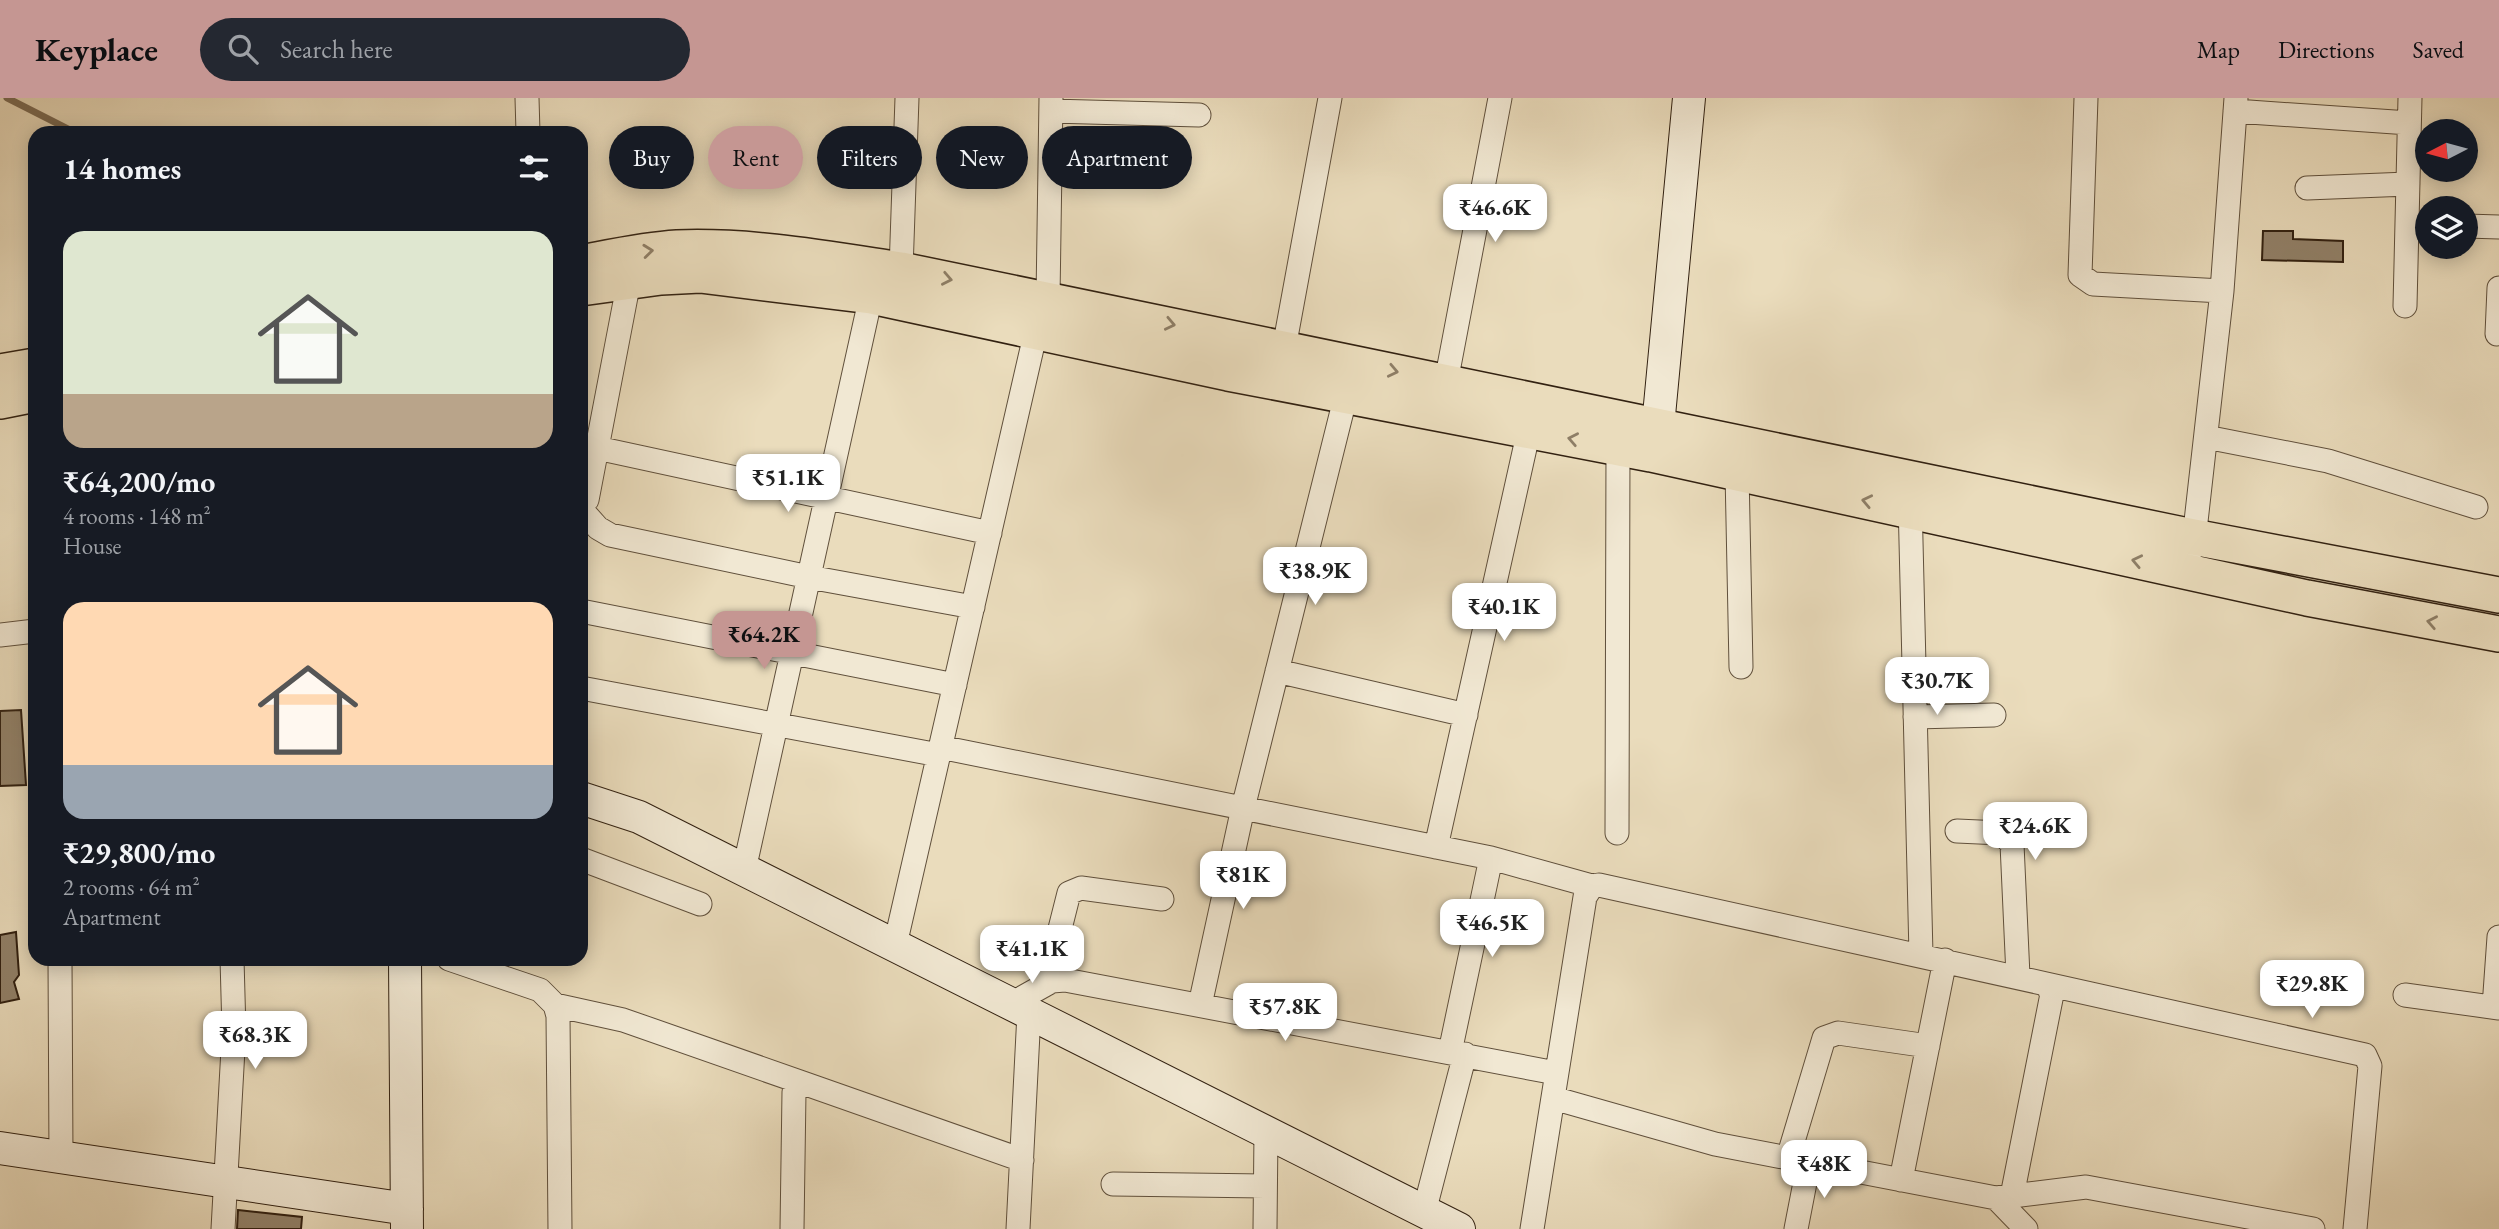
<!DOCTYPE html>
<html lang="en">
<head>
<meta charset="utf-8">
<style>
  body { margin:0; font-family:"EB Garamond",serif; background:#242831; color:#f1f3f6; height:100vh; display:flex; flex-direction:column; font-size:26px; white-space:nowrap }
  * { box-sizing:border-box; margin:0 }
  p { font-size:23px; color:#9ea1a6 }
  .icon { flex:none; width:38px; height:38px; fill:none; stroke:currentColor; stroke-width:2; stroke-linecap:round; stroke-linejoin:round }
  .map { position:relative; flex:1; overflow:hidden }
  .sheet { position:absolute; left:28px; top:28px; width:560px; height:840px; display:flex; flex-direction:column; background:#171b24; border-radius:21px; box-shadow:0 4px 18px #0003 }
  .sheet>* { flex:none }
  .banner { position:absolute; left:609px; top:28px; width:665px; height:63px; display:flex; gap:14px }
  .needle { width:46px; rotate:264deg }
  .tools { position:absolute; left:2415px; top:21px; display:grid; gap:14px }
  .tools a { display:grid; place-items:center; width:63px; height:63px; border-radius:50%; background:#171b24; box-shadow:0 4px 18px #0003; font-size:35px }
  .price { position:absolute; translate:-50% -60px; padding:0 16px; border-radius:14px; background:#fff; color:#222; font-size:23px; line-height:46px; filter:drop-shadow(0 2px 4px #0008) }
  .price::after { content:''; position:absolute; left:50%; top:42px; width:21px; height:16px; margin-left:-10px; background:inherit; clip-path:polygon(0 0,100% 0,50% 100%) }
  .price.current { background:#c59692; color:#111 }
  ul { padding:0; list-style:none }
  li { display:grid; align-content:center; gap:14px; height:371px; padding:0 35px }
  li span { display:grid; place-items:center; height:217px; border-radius:21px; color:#555 }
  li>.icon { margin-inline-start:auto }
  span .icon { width:126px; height:126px; fill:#fffc; stroke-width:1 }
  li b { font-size:30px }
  h2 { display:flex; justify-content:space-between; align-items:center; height:84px; padding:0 35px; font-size:30px }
  .pill { padding:0 24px; border-radius:32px; background:#171b24; box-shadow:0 4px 18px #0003; font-size:24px; line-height:63px }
  .pill.current { background:#c59692; color:#111 }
  header { display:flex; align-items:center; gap:42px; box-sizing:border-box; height:98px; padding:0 35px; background:#c59692; color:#111 }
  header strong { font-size:33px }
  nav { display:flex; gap:38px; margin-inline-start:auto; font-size:24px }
  .search { width:490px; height:63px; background:#242831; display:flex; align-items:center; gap:18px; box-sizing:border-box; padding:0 24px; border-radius:38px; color:#9ea1a6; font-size:26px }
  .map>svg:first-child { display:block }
</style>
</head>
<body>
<header>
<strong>Keyplace</strong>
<div class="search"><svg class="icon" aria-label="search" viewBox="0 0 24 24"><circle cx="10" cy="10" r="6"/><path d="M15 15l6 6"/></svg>Search here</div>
<nav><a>Map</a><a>Directions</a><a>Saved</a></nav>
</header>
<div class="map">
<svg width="2499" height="1131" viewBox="0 0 2499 1131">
  <rect width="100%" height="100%" fill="#eadcbc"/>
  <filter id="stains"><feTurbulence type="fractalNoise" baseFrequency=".00286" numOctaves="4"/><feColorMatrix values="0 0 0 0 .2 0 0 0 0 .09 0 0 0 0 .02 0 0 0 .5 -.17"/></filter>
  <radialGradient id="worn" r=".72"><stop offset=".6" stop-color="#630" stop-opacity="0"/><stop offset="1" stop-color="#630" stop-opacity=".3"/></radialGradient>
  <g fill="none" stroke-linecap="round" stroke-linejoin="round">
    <path stroke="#7b6b55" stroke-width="7" d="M7,0L76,35"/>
  </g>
  <path fill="#92826a" stroke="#322111" stroke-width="2" d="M2263,133H2293V141L2343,143V164L2262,162Z
    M21,612L26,687L0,688V613Z
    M16,834L19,877L14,884L19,901L0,905V837Z
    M238,1112L302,1119L301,1131H237Z"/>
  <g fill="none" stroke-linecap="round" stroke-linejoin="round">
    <g stroke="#60503c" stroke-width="25">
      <path id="street" d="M527,0L528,35
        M2086,0L2080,177L2093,186L2222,193
        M1051,13L1199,17
        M2235,13L2409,25
        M2307,90L2408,86
        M2466,128L2499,129
        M901,172L907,0
        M1048,200L1051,0
        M2405,208L2410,0
        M2497,236L2499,190
        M1284,250L1330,0
        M1446,284L1500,0
        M2206,339L2328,363L2476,409
        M597,350L990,435
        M1737,374L1741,569
        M1910,402L1921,857
        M581,407L587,402L629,183
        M581,411L598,430L610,437L809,479L973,509
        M2193,450L2222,193L2236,0
        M581,513L955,587
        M0,537L35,533
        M1277,573L1466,617
        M581,590L939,657
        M1915,619L1994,617
        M940,649L1491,760L1592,788
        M1957,733L2001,735L2012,746L2018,878
        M1617,735L1618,349
        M1436,749L1529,332
        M581,761L700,806
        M744,772L871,198
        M895,847L1036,233
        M60,861L61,1059
        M449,861L540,892L555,907L558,918L560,1131
        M1046,886L1069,795L1081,790L1162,801
        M2046,886L2365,957L2370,968L2355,1131
        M2405,897L2499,910
        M1011,906L1052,883L1065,882L1556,975
        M555,907L623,922L803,985
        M1200,907L1243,710L1346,297
        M2494,909L2499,839
        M1450,954L1491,760
        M1553,1000L1715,1046L1996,1100L2086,1089L2313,1131
        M1788,1060L1824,940L1838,935L1928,948
        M1901,1082L1945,862
        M1113,1086L1265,1088
        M1996,1100L2026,1131
        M1424,1114L1465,956
        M223,1131L234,933L232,861
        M792,1131L794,994L803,985L1022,1062
        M1018,1131L1029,915
        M1265,1131L1266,1034
        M1532,1131L1585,799L1592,788L1599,787L2046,886L2052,896L2012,1098
        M1796,1131L1809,1064"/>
    </g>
    <g stroke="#322111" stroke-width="34">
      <path id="secondary" d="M1658,328L1689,0
        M581,700L639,719L1459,1131
        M405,861L407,1131
        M0,1050L407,1111"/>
    </g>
    <g stroke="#322111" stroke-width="38">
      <path id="primary" d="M581,165C613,159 644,152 677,150C751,147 828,161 901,172L2188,438L2499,497
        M581,190L661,179L700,177L871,198L1228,275L1651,356L2307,500L2499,536
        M0,274L35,268
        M0,303L35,296"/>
    </g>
    <use href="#street" stroke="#f1e8d3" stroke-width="23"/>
    <use href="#secondary" stroke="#f1e8d3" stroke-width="32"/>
    <use href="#primary" stroke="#eadcbc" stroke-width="35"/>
  </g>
  <defs><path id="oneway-chevron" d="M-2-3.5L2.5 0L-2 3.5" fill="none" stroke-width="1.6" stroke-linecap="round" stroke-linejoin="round" transform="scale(1.75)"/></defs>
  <g stroke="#8e7e66">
    <use href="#oneway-chevron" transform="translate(648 153) rotate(-6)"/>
    <use href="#oneway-chevron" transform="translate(947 181) rotate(11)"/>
    <use href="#oneway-chevron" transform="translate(1170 226) rotate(12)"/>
    <use href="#oneway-chevron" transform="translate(1393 273) rotate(12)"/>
    <use href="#oneway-chevron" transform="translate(1573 341) rotate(-169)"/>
    <use href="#oneway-chevron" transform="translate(1867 403) rotate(-168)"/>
    <use href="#oneway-chevron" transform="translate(2137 463) rotate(-168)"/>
    <use href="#oneway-chevron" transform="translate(2432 524) rotate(-169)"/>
  </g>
  <rect width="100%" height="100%" filter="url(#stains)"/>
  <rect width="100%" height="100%" fill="url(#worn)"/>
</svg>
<div class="tools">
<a><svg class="needle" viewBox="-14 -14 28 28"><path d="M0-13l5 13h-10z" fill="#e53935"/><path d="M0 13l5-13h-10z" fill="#9ea1a6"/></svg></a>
<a><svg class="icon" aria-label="layers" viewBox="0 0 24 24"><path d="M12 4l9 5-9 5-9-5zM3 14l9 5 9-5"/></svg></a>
</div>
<b class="price" style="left:1495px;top:146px">₹46.6K</b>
<b class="price" style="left:788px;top:416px">₹51.1K</b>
<b class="price" style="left:1315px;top:509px">₹38.9K</b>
<b class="price" style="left:1504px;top:545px">₹40.1K</b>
<b class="price current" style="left:764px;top:573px">₹64.2K</b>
<b class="price" style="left:1937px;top:619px">₹30.7K</b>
<b class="price" style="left:2035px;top:764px">₹24.6K</b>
<b class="price" style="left:1243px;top:813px">₹81K</b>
<b class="price" style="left:1492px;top:861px">₹46.5K</b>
<b class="price" style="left:1032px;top:887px">₹41.1K</b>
<b class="price" style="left:2312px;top:922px">₹29.8K</b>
<b class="price" style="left:1285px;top:945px">₹57.8K</b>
<b class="price" style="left:255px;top:973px">₹68.3K</b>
<b class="price" style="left:1824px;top:1102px">₹48K</b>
<div class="banner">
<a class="pill">Buy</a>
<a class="pill current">Rent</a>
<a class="pill">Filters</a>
<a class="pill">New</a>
<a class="pill">Apartment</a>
</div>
<section class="sheet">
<h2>14 homes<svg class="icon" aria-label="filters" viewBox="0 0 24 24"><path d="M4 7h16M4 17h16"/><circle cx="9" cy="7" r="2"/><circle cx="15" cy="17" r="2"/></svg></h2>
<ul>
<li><span style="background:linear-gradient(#dfe7d0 75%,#b9a48a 0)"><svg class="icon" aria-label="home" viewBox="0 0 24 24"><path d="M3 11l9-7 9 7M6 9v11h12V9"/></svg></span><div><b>₹64,200/mo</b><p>4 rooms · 148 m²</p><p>House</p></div></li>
<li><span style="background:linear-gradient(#ffd9b3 75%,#9aa5b1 0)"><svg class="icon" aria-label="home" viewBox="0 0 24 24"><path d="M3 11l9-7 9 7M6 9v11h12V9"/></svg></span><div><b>₹29,800/mo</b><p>2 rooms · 64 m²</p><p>Apartment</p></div></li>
</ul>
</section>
</div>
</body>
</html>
